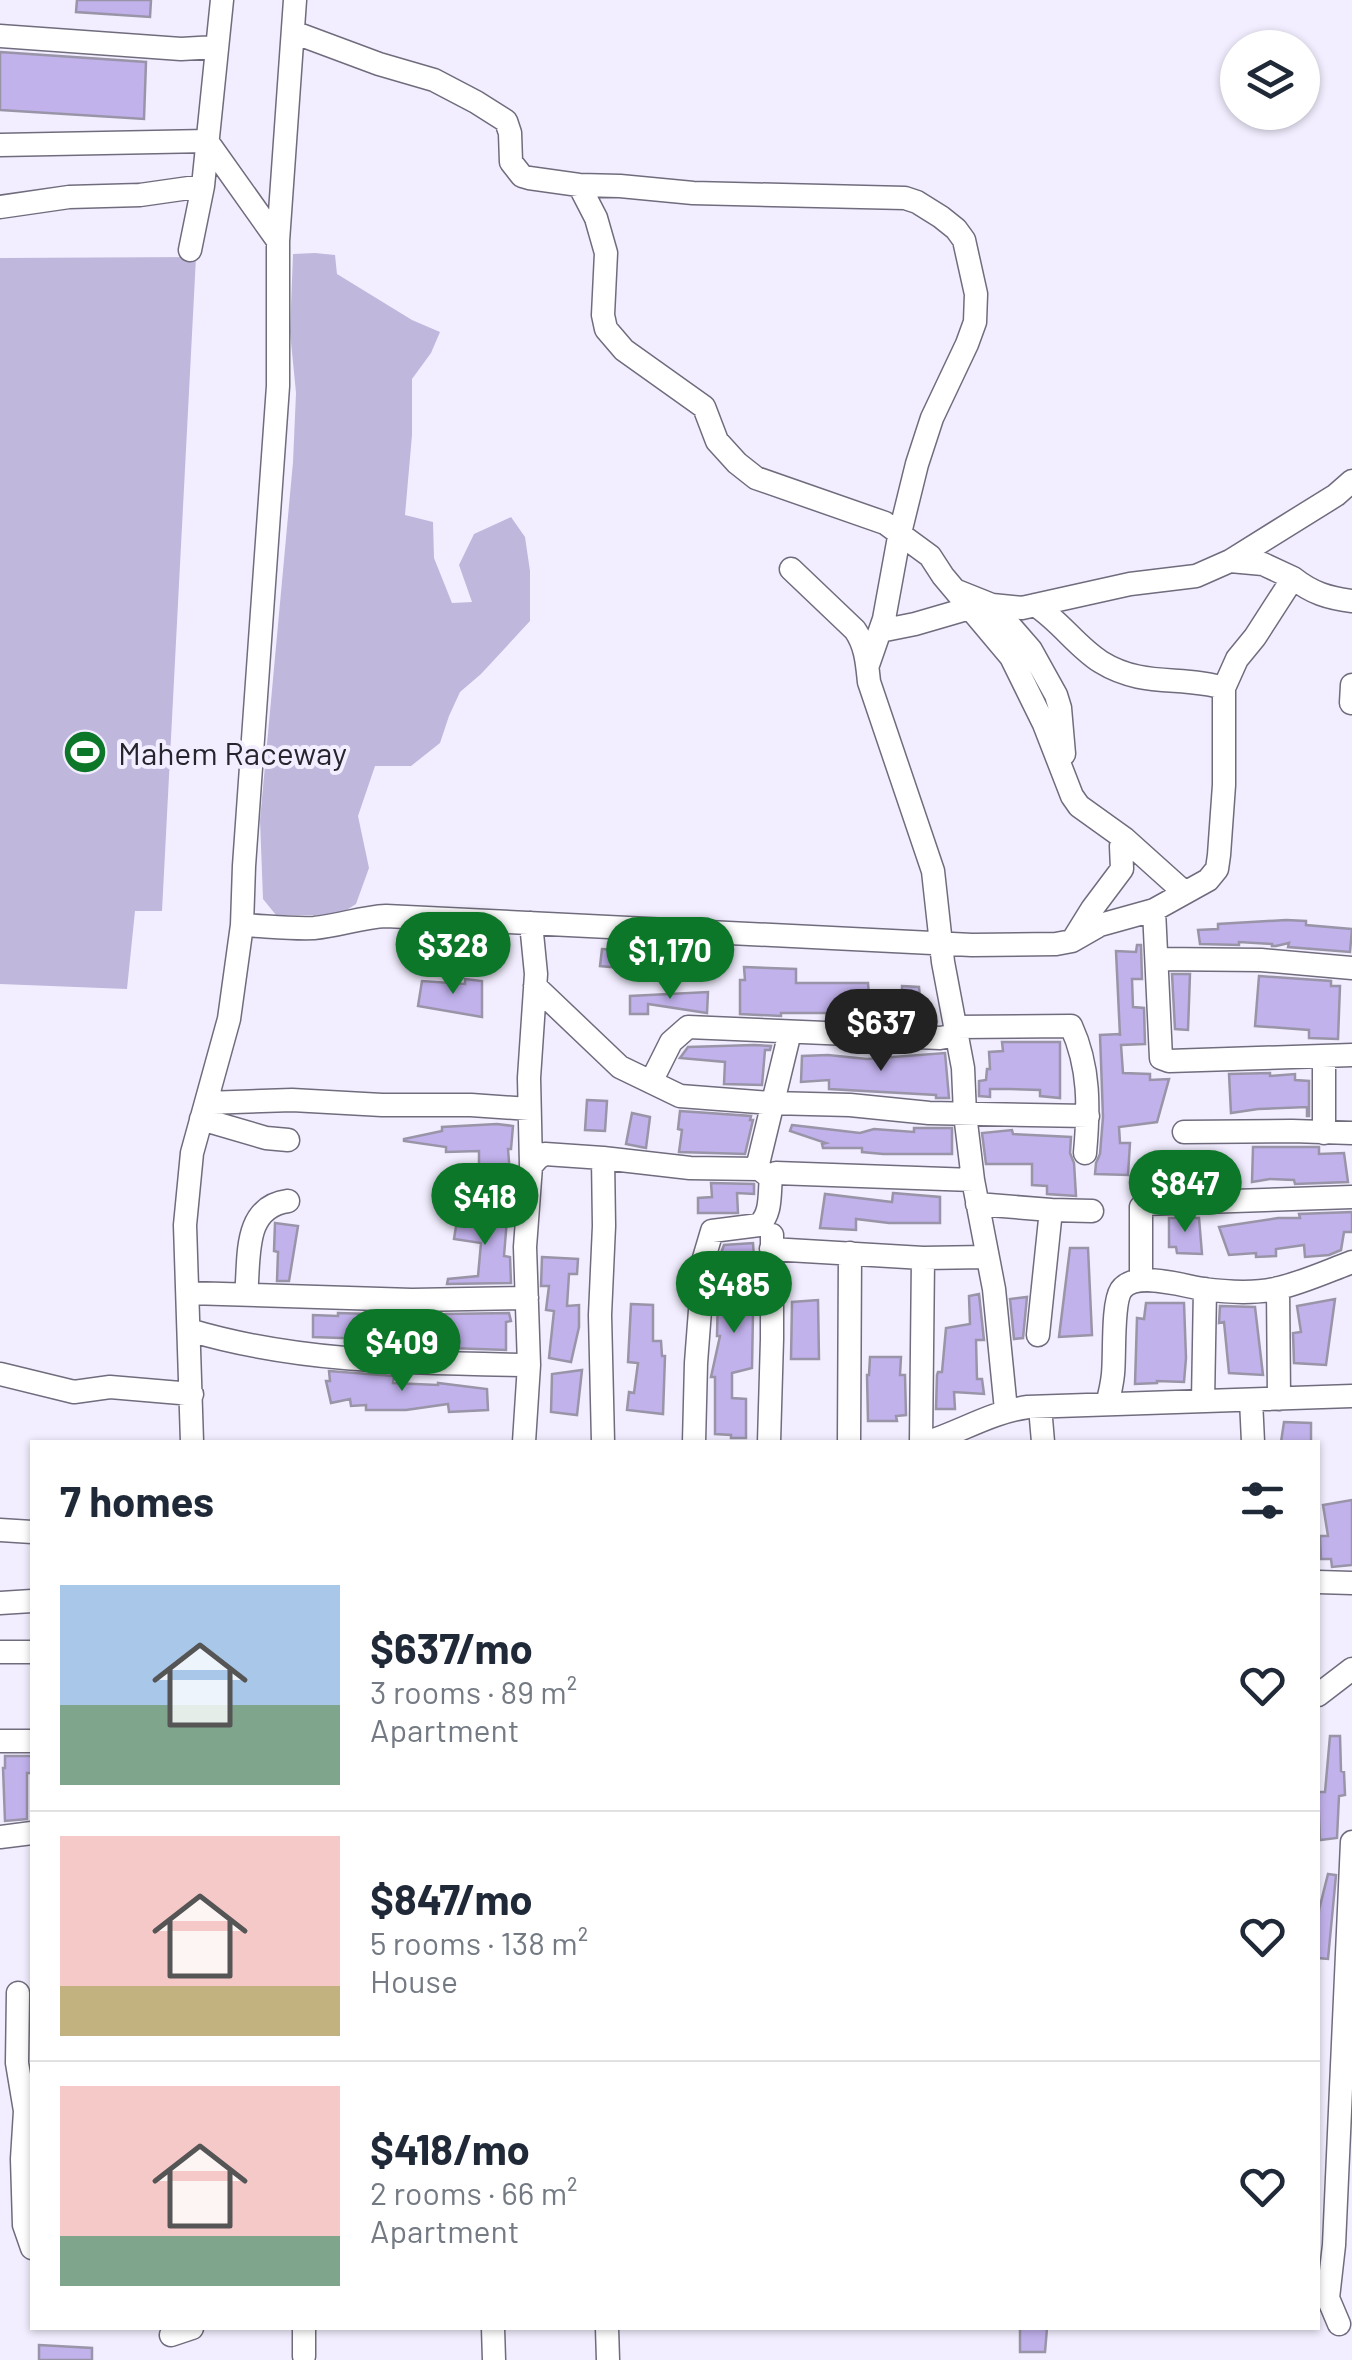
<!DOCTYPE html>
<html lang="en">
<head>
<meta charset="utf-8">
<style>
  body { margin:0; font-family:Barlow,sans-serif; background:#f6f6f7; color:#1f2937; height:100vh; display:flex; flex-direction:column; font-size:38px; white-space:nowrap }
  * { box-sizing:border-box; margin:0 }
  p { font-size:32px; color:#747a83 }
  .icon { flex:none; width:55px; height:55px; fill:none; stroke:currentColor; stroke-width:2; stroke-linecap:round; stroke-linejoin:round }
  .map { position:relative; flex:1; overflow:hidden }
  .panel { position:absolute; left:30px; top:1440px; width:1290px; height:890px; display:flex; flex-direction:column; background:#fff; border-radius:0px; box-shadow:0 2px 8px #0004 }
  .panel>* { flex:none }
  .tools { position:absolute; left:1220px; top:30px; display:grid; gap:20px }
  .tools a { display:grid; place-items:center; width:100px; height:100px; border-radius:50%; background:#fff; box-shadow:0 2px 8px #0004; font-size:50px }
  .price { position:absolute; translate:-50% -85px; padding:0 22px; border-radius:35px; background:#0c7629; color:#fff; font-size:32px; line-height:65px; filter:drop-shadow(0 2px 5px #0008) }
  .price::after { content:''; position:absolute; left:50%; top:60px; width:30px; height:22px; margin-left:-15px; background:inherit; clip-path:polygon(0 0,100% 0,50% 100%) }
  .price.selected { background:#222; color:#fff }
  ul { padding:0; list-style:none }
  li { display:flex; align-items:center; gap:30px; height:250px; padding:0 30px }
  li+li { border-top:2px solid #e0e1e3 }
  li span { display:grid; place-items:center; flex:none; width:280px; height:200px; border-radius:0px; color:#555 }
  li>.icon { margin-inline-start:auto }
  span .icon { width:120px; height:120px; fill:#fffc; stroke-width:1 }
  li b { font-size:42px }
  h2 { display:flex; justify-content:space-between; align-items:center; height:120px; padding:0 30px; font-size:42px }
  .map>svg:first-child { display:block }
</style>
</head>
<body>
<div class="map">
<svg width="1352" height="2360" viewBox="0 0 1352 2360">
  <rect width="100%" height="100%" fill="#f2eeff"/>
  <path fill="#c0b7dd" d="M315,253L335,255L337,274L412,320L440,332L431,353L412,379V435L405,515L433,522L434,558L452,603L472,602L459,565L474,534L511,517L525,537L530,571V621L481,674L460,692L449,716L440,743L411,766H375L358,816L369,868L356,904L339,915H276L263,899L260,820L293,462L296,393L290,332L293,254Z
    M196,257L162,911H135L127,989L0,984V258Z"/>
  <path fill="#c2b2ec" stroke="#9994a7" stroke-width="2.5" d="M77,0H151L150,17L76,12Z
    M0,52L146,62L144,119L0,110Z
    M1286,920L1306,921V925L1352,929L1350,952L1288,947L1289,943L1276,946H1272V944L1239,942V945L1200,944L1198,930L1218,929V924Z
    M1137,945H1141L1142,979H1132L1133,1007L1144,1008L1145,1044L1121,1045L1123,1073L1150,1074V1080L1169,1079L1157,1122L1119,1127L1120,1143H1130L1128,1175L1095,1174L1096,1163L1100,1154L1103,1117L1100,1035L1120,1034V1036L1116,951L1136,952Z
    M602,949L633,951L632,969L600,966Z
    M744,967L796,969V983H868L870,1009L835,1013H781V1016L740,1014V980H745Z
    M1172,974H1190L1188,1030L1175,1029Z
    M1259,976L1331,981V986H1340L1338,1039L1309,1038V1030L1255,1026Z
    M465,979L482,981V1017L418,1006L422,981L465,984Z
    M902,986L919,987L922,1020L883,1021V1006H902Z
    M708,992L707,1013L648,1004V1014H630V996Z
    M1002,1042H1060V1098L1040,1096V1090L1009,1089H990V1097L979,1096V1081L986,1080L987,1069H990L989,1052L1003,1051Z
    M754,1045L771,1046L770,1050H765L762,1085L724,1084L725,1062L680,1058L688,1047Z
    M945,1053L949,1098H936V1095L829,1089V1080L801,1082L802,1056L828,1055L867,1059Z
    M1270,1073V1076L1295,1074V1080L1309,1081V1116H1307V1107L1258,1109L1231,1113L1229,1074Z
    M587,1100L607,1101L605,1131L585,1130Z
    M680,1111L751,1116L750,1120H753L745,1154L679,1152L682,1130L678,1129Z
    M632,1113L650,1117L646,1148L626,1144Z
    M497,1124L513,1126L511,1149H508L511,1187L479,1191V1151L446,1152V1147L404,1141V1139L442,1131V1127Z
    M792,1125L860,1133L874,1129L914,1132V1128H952V1154H883L862,1152V1148H823L822,1144L826,1143L790,1131Z
    M1012,1130L1013,1134L1071,1137L1070,1153L1074,1163L1076,1196L1047,1194V1186L1032,1185V1164H986L982,1133Z
    M1253,1147H1319V1154L1344,1153L1348,1182L1295,1184L1294,1180L1270,1179L1252,1182Z
    M711,1183L754,1184V1194L737,1193L738,1213H698V1198L712,1197Z
    M893,1193L940,1197V1223H889L856,1219V1230L820,1228L825,1194L892,1202Z
    M467,1211L480,1212V1216L507,1219L504,1256L510,1257L511,1283L447,1284L448,1279L478,1276L481,1243L454,1239L458,1214Z
    M1352,1212V1232H1344L1341,1250L1329,1255L1305,1257L1304,1245L1276,1249V1256L1256,1257V1253L1229,1255L1219,1227L1278,1218H1300L1299,1214Z
    M1169,1218H1199L1202,1254L1177,1253L1176,1247H1169Z
    M275,1223L298,1226L289,1281H277L278,1252L274,1251Z
    M753,1243L757,1301L755,1314H753L752,1368L732,1373V1398L746,1399V1438H731V1435L715,1434V1377H711L720,1336H717L718,1293L722,1294L721,1253L724,1245Z
    M1070,1248H1088L1092,1335L1059,1337Z
    M542,1257L578,1259L577,1274H569L567,1306L579,1305V1327L571,1362L549,1358L554,1311L546,1310L549,1286H541Z
    M979,1294L984,1340H976L977,1379H982L984,1394L954,1392L955,1409H936L937,1375L938,1372H942L946,1328L970,1324L969,1296Z
    M1027,1297L1023,1338L1014,1339L1010,1299Z
    M1335,1299L1326,1365L1294,1363L1293,1333L1301,1332L1297,1306Z
    M818,1300L819,1359H791L792,1302Z
    M1146,1303H1184L1186,1358L1184,1382L1157,1381V1383L1135,1384L1137,1318L1144,1319Z
    M631,1304L653,1305V1341H661L662,1356H665L663,1414L627,1410L629,1392L634,1393L638,1363L628,1362Z
    M1220,1306L1255,1307L1263,1375L1229,1373L1224,1322L1219,1323Z
    M338,1313L371,1314L369,1339L313,1337V1315L338,1316Z
    M509,1313L511,1321L506,1322V1350L450,1348V1346H390L389,1330L408,1332L405,1315L444,1314L445,1319L446,1314Z
    M870,1357H901L900,1375H905L906,1415L896,1416L897,1421H868L867,1375H869Z
    M582,1370L577,1415L551,1412L552,1374Z
    M329,1371L394,1376L393,1383L438,1385V1383L487,1389L488,1410L449,1412L448,1404L406,1410H366V1405L351,1406L350,1399L331,1403L326,1381H330Z
    M1284,1422L1311,1423V1442H1281Z
    M1352,1500V1565L1332,1567L1331,1559H1321L1320,1536H1328L1323,1505Z
    M1330,1736H1340L1341,1771L1344,1772L1345,1795L1339,1796L1337,1838L1320,1840L1318,1792H1325Z
    M5,1756H32V1773H27V1819L5,1821L3,1768H5Z
    M1328,1874L1336,1875L1328,1959L1318,1958V1926L1319,1910Z
    M1020,2328H1047L1045,2352H1020Z
    M39,2345L92,2348V2360H39Z"/>
  <g fill="none" stroke-linecap="round" stroke-linejoin="round">
    <g stroke="#706c7d" stroke-width="25">
      <path id="minor" d="M293,32L379,64L434,80L476,102L506,121L510,133L511,162L522,176L529,178L579,185L620,186L693,193L905,198L917,202L941,217L956,229L964,240L976,294L975,322L967,344L932,418L917,464L899,537L884,619L868,665
        M0,36L181,49L216,47
        M0,145L207,141L278,241
        M579,185L596,218L606,253L603,315L606,329L624,350L704,407L717,441L737,463L756,478L885,523L930,556L943,576L1011,657L1044,724L1072,796L1079,806L1125,839L1184,892
        M0,207L69,197L140,195L203,186
        M190,250L203,186L222,0
        M791,569L855,630C866,646 867,663 869,682L933,871L943,962L963,1068L965,1114L973,1180L994,1289L1006,1410
        M1293,578C1312,593 1328,598 1352,601
        M957,591L992,605L1022,608L1130,584L1196,576L1230,561
        M992,605L1031,650L1056,695L1060,708L1064,754
        M1035,605C1060,621 1077,647 1101,662C1143,688 1181,675 1224,688
        M881,628L885,630L915,624L970,608
        M1351,703L1352,685
        M1154,910L1161,1058L1169,1061L1352,1055
        M242,925C266,926 291,929 314,928C339,926 361,917 386,916L972,945L1056,944L1072,941L1100,925L1154,910L1208,880L1217,869L1219,855L1224,785V688L1237,659L1255,637L1293,578L1263,564L1230,561L1336,495L1352,481
        M1074,938L1092,909L1122,869L1121,846L1125,839
        M1157,959L1261,960L1352,968
        M535,986L620,1067L680,1096L771,1103L850,1105L929,1113L1088,1116
        M956,1027L1071,1026C1090,1067 1089,1109 1085,1153
        M651,1082L671,1042L688,1027L940,1038L957,1035
        M206,1103L292,1100L382,1105H471L529,1109
        M201,1119L266,1138L288,1140
        M1184,1132L1292,1131L1352,1133
        M1324,1133V1057
        M603,1158L604,1226L600,1315L603,1442
        M531,1166L538,1158L545,1154L603,1158L690,1168L759,1169
        M767,1175L758,1168V1164L790,1032
        M977,1204L1051,1210L1038,1335
        M1051,1210L1092,1211
        M771,1249L923,1258L921,1442
        M923,1258L986,1257
        M1141,1280V1207L1144,1204L1352,1197
        M1278,1288L1279,1399
        M189,1293L412,1300L527,1298
        M246,1295C250,1259 242,1207 288,1201
        M189,1330C299,1363 415,1363 529,1365
        M0,1374L74,1392L110,1387L192,1394
        M1251,1400L1253,1442
        M1203,1401L1205,1289
        M1107,1404C1110,1393 1112,1384 1113,1374C1115,1355 1112,1304 1121,1290C1135,1270 1183,1286 1203,1289C1226,1292 1256,1294 1279,1288C1304,1282 1328,1271 1352,1262
        M1040,1407L1043,1442
        M192,1442L185,1225L192,1153L229,1019L242,925L244,866L278,386V241L295,0
        M524,1442L529,1365L525,1247L531,1166L529,1078L536,974L531,923
        M694,1442L696,1363L704,1258L712,1231L759,1225C772,1213 769,1194 771,1177L776,1173L973,1180
        M769,1442L772,1339V1235
        M849,1442L850,1253
        M928,1442C962,1431 992,1412 1028,1407L1352,1396
        M0,1530L32,1532
        M1318,1582L1352,1583
        M0,1603L32,1601
        M0,1652H32
        M1318,1695L1352,1669
        M0,1741H32
        M0,1837L32,1833
        M18,1993L17,2063L25,2111L22,2159L24,2225L32,2248
        M1339,2324L1328,2298L1334,2245L1352,1842
        M493,2328L494,2360
        M607,2328L608,2360
        M171,2335L192,2328
        M304,2356V2328"/>
    </g>
    <use href="#minor" stroke="#fff" stroke-width="22"/>
  </g>
  <defs>
    <g id="stadium-disc" transform="scale(2.25)"><circle r="9.5" fill="#0c7629" stroke="#f2eeff"/><path d="M0-5a6.5 5 0 1 0 0 10a6.5 5 0 1 0 0-10ZM-3.5-1.8h7v3.6h-7Z" fill="#fff"/></g>
  </defs>
  <g fill-rule="evenodd">
    <use href="#stadium-disc" x="85" y="752"/>
  </g>
  <g text-anchor="middle" dominant-baseline="central" stroke-width="8" stroke-linejoin="round" paint-order="stroke">
    <g font-size="32" fill="#26242c" stroke="#f2eeff" text-anchor="start">
      <text x="118" y="752">Mahem Raceway</text>
    </g>
  </g>
</svg>
<div class="tools">
<a><svg class="icon" aria-label="layers" viewBox="0 0 24 24"><path d="M12 4l9 5-9 5-9-5zM3 14l9 5 9-5"/></svg></a>
</div>
<b class="price" style="left:453px;top:997px">$328</b>
<b class="price" style="left:670px;top:1002px">$1,170</b>
<b class="price selected" style="left:881px;top:1074px">$637</b>
<b class="price" style="left:1185px;top:1235px">$847</b>
<b class="price" style="left:485px;top:1248px">$418</b>
<b class="price" style="left:734px;top:1336px">$485</b>
<b class="price" style="left:402px;top:1394px">$409</b>
<section class="panel">
<h2>7 homes<svg class="icon" aria-label="filters" viewBox="0 0 24 24"><path d="M4 7h16M4 17h16"/><circle cx="9" cy="7" r="2"/><circle cx="15" cy="17" r="2"/></svg></h2>
<ul>
<li><span style="background:linear-gradient(#a9c7e8 60%,#7fa58c 0)"><svg class="icon" aria-label="home" viewBox="0 0 24 24"><path d="M3 11l9-7 9 7M6 9v11h12V9"/></svg></span><div><b>$637/mo</b><p>3 rooms · 89 m²</p><p>Apartment</p></div><svg class="icon" aria-label="heart" viewBox="0 0 24 24"><path d="M12 20l-8-8c-3-5 5-10 8-4 3-6 11-1 8 4z"/></svg></li>
<li><span style="background:linear-gradient(#f6c9c9 75%,#c2b280 0)"><svg class="icon" aria-label="home" viewBox="0 0 24 24"><path d="M3 11l9-7 9 7M6 9v11h12V9"/></svg></span><div><b>$847/mo</b><p>5 rooms · 138 m²</p><p>House</p></div><svg class="icon" aria-label="heart" viewBox="0 0 24 24"><path d="M12 20l-8-8c-3-5 5-10 8-4 3-6 11-1 8 4z"/></svg></li>
<li><span style="background:linear-gradient(#f6c9c9 75%,#7fa58c 0)"><svg class="icon" aria-label="home" viewBox="0 0 24 24"><path d="M3 11l9-7 9 7M6 9v11h12V9"/></svg></span><div><b>$418/mo</b><p>2 rooms · 66 m²</p><p>Apartment</p></div><svg class="icon" aria-label="heart" viewBox="0 0 24 24"><path d="M12 20l-8-8c-3-5 5-10 8-4 3-6 11-1 8 4z"/></svg></li>
</ul>
</section>
</div>
</body>
</html>
